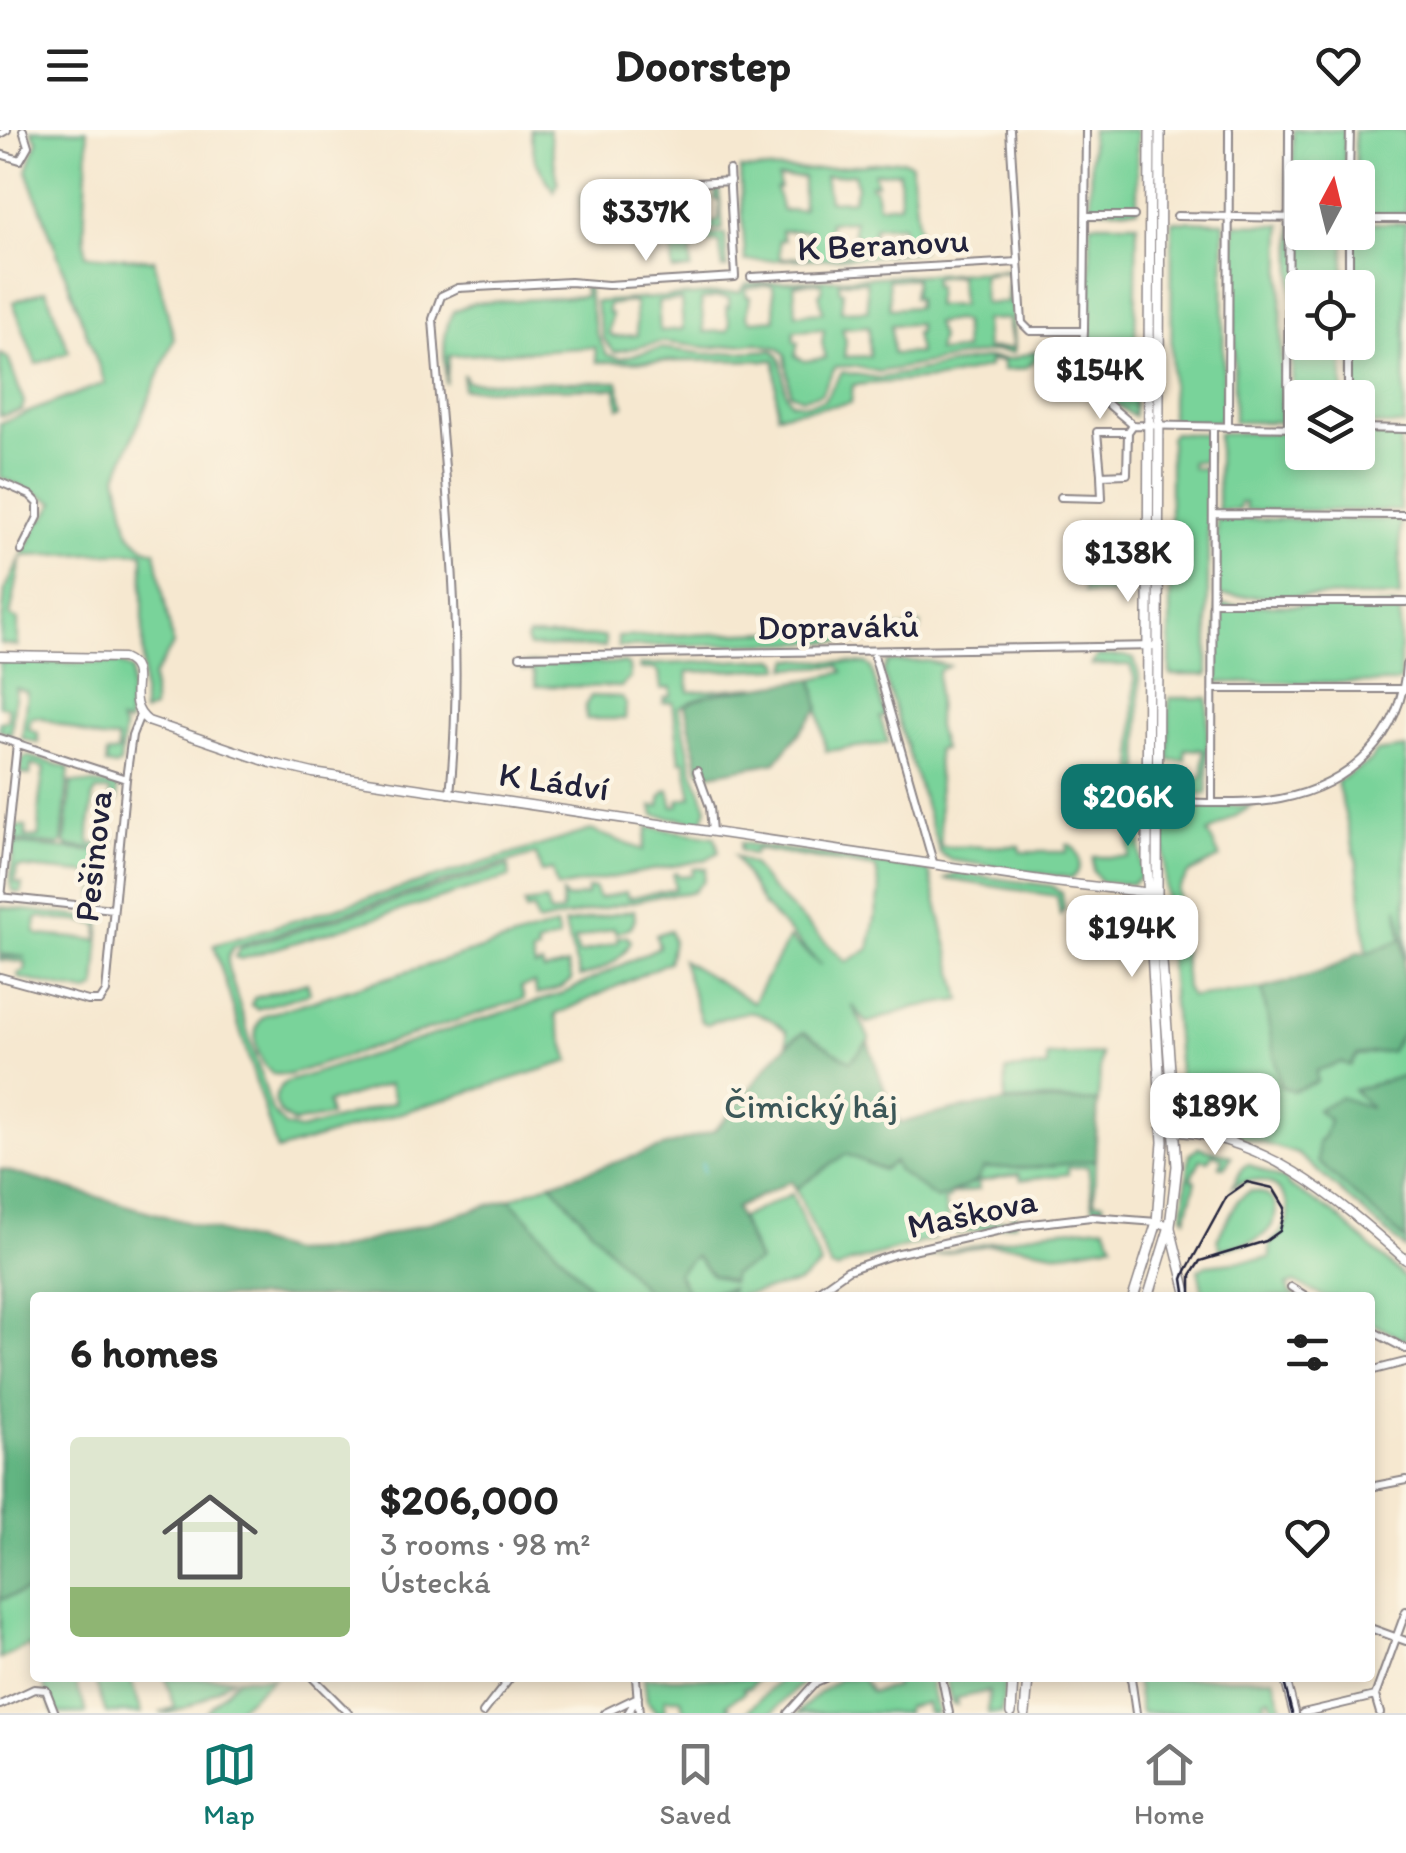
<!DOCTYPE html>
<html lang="en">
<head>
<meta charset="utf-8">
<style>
  body { margin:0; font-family:Itim,sans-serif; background:#f2f2f2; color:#222; height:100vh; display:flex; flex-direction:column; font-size:38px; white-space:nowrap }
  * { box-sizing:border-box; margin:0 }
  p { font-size:32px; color:#767676 }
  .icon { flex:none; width:55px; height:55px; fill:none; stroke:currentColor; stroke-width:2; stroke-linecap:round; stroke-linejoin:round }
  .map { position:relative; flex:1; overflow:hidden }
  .drawer { position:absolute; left:30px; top:1162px; width:1345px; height:390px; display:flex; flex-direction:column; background:#fff; border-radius:10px; box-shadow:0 5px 15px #0003 }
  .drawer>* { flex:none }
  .needle { width:65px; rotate:7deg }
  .buttons { position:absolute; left:1285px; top:30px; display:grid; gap:20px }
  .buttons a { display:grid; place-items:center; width:90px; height:90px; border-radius:10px; background:#fff; box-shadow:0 5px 15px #0003; font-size:50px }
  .price { position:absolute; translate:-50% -85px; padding:0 22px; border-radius:20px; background:#fff; color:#222; font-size:32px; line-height:65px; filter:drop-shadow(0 2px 5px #0008) }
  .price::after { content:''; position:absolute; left:50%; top:60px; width:30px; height:22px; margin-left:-15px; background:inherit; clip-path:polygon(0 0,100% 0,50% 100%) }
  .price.selected { background:#0f766e; color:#fff }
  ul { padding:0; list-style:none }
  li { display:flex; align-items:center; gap:30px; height:250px; padding:0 40px }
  li span { display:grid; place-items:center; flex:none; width:280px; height:200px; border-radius:10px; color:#555 }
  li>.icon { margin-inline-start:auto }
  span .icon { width:120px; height:120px; fill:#fffc; stroke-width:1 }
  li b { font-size:42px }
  h2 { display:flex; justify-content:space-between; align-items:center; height:120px; padding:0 40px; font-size:42px }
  header { display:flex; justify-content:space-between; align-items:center; height:130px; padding:0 40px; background:#fff; font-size:45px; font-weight:800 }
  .tabs { display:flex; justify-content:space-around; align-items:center; height:140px; border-top:2px solid #e0e0e0; background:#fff; font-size:28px; color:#767676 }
  .tabs a { display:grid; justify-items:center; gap:5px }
  .tabs .selected { color:#0f766e }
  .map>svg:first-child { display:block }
</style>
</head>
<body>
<header><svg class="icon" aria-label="menu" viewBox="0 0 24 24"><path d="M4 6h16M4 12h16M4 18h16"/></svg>Doorstep<svg class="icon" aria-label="heart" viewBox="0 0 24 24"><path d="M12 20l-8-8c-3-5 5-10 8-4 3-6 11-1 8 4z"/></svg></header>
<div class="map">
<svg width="1406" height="1583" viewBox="0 0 1406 1583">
  <rect width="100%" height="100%" fill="#fcf5e5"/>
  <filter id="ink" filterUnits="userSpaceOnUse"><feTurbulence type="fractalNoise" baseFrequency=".01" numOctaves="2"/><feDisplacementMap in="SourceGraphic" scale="20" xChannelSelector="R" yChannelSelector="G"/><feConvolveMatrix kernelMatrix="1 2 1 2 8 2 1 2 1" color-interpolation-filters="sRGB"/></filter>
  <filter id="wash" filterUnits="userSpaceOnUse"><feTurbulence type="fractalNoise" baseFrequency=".0048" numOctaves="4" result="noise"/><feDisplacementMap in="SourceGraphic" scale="40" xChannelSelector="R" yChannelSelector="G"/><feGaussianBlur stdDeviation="2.25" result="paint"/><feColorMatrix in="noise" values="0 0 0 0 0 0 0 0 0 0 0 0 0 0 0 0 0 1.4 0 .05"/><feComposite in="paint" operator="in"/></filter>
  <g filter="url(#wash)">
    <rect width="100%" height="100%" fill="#f6e8d0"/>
    <path fill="#79d39a" stroke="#4e7a6a" stroke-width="2.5" fill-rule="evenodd" d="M31,0H87C90,43 81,82 86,125L154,130L174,209L117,345L129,403L145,418L155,421L173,515L153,547V579L143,583V422L22,426L10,486L18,490V516L0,514L5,460L41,388L44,389L55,372L0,347V293L105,253L27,41L37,10Z
      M530,0H549L558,53L554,62L535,30Z
      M1091,0H1137V79H1090Z
      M1293,0H1345L1344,47H1313V44L1308,43V36H1299L1302,63H1299V77L1302,78V83H1293Z
      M1354,0H1406V84H1358Z
      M902,30L911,34L921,121L868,127L745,131L740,39L809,40ZM899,42L900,74L878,76L875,59L871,57V54H877L874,43ZM854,44L857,57L853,70L829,71L825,46ZM803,47V79L782,81L776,59L780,58L778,48ZM854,91L853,102L858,107L855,108L854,123L832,125L829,92ZM902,95V121L878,122L872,110L874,97ZM810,100L809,126L780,129L779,110H784L781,101Z
      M719,58L723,99L698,101L664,97L594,107L583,100L581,66ZM716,59L715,69L720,70L719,88L716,92L695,93L691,60ZM669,61L670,88L640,89L639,63ZM622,64L624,97L597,99L595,66Z
      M1172,91L1224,92L1223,284L1217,292L1171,291Z
      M1090,93H1137L1134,287L1097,260L1091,250Z
      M1293,93H1302V102L1344,103V157L1302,158V212L1343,213V267L1302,268V294H1292Z
      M1358,93H1406L1404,295H1358V268L1352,267L1353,213L1358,212L1353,103L1358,102Z
      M1234,94L1282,95L1281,292H1234Z
      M671,102L707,106L725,104L727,138L723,139L719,112L691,113V139L673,141Z
      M1007,140L1010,143L1014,223L995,221L879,242L853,236L835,237L821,264L802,268L790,263L785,224L778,218L756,213L710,218L663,212L614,222L603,208L595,172L740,162L746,154ZM1000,142L1009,143L1007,172L984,174L982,145ZM955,145L959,146L961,175L935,176L937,156H933V148ZM915,148L913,168H917V177L890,179L888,150ZM866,151L868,180L841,181L843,161H840L839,152ZM813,152L822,154V162L819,163L823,182L796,184L794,155ZM768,155L773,156L775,189L751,191L747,186L750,167L746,166V158ZM718,167L729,168V177H726L730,196L727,201L704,202L701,170ZM681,170L683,199L660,201L658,172ZM628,172L635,173L637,205L613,207L609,203L612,184L608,183V175ZM1008,189L1013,218L986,219L984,190ZM956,190L963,192L964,220L937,222L940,207L935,193ZM918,194V203H915L919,223L893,224L891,195ZM869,196L870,226L844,227L846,211L842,198ZM824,199L822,213L826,228L804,231L795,226L798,212H794V201Z
      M583,156L587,157L596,202L607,225L621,228L662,218L707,224L772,220C790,232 778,256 791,272L806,274L824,270L842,242L879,248L987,228L1012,229L1037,221C1036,239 1019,240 1003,240V231H989V237L945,248L853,255L851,273L777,284L775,230L597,232L595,217L449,226L446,254C445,230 440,203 454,181L473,173L585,166Z
      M46,160L69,222L36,234L13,172Z
      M0,224L8,228L24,272L22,280L0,286Z
      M463,244L467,252H618L624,276L619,278L616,258L463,259Z
      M1173,303L1208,304V331L1191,332L1192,338H1208V545H1170V307Z
      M1218,303H1302V322H1358V304H1400V381L1245,380V373H1240L1239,380H1218Z
      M1217,389L1400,390V467L1217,466Z
      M1084,409H1133V464L1084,463Z
      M1217,475L1400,476V550L1394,553L1217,552Z
      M913,495H921L920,501L909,510L618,517V507L808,501V504H829L830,501L912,498Z
      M528,506L605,507V517H529L526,510Z
      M1097,526H1124L1134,529L1139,545L1141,740L1139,748L1132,754L1101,752L1093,741V727H1129L1134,654V547L1130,535H1091Z
      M775,529L781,533V538L687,542L689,562L754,557L707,565L679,577L693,640L707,678L702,692L654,685L652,676H660C661,669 661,662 669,660L673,677L679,675L678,670L692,667L685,631H680L673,572L663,573L664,568L671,567V558L661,559L659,543L654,539H639L640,535Z
      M791,529L867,534L871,537L885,586L880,587L888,613L826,621L813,549L843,542L839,536L787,538Z
      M928,531L949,536L939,541L938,546L937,596L943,619H937L941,717L1020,716L1021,722H1067V715H1071C1081,724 1083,740 1072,748L951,730L940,723L883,542L888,532Z
      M0,532L119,533L132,540L128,594L120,592L124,599L120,634L115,637L106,635L107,624L118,622L117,609H100L40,587H31L29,599L38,603V613L22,608L27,562L16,558L11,604L0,600V592L8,590V577L0,576Z
      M625,533L629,536L630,548L621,557L536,556L533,540H523L525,534Z
      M591,566L621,567L626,574L625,589H586V574Z
      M1169,568H1208L1207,664H1184V648H1203V620L1185,619V630H1169Z
      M1406,618V829L1398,777L1401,810L1367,823L1357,733L1337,652L1370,631L1375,622Z
      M27,626L69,638L62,713L59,715L14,711L16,696L26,697V708L39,707V672L44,638L31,635L30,645L21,644L22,630Z
      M71,652L117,656V671L110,670V661H96L92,669C94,684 86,700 90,714H103L104,705L114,706L112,721L67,716L65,713Z
      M1170,675L1252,676L1208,703L1220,728L1189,743L1178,760L1186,858L1191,867L1262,859L1281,956L1293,960L1317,952L1315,941L1357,925L1390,921L1406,897V945L1354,961L1375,979L1340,968L1329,990L1319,1032L1406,1111V1119L1298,1024L1193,991L1197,978L1182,976L1166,794L1163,678Z
      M648,697L715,707L719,722L705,730L557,758L552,740L541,742L536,724L233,817L228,827V838L272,981L285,996L300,1000L395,972L389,954L327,973L330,986L294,993C275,984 268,966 286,952L564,863L659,817L656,805L670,800L673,811L669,832L555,885L570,931L277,1021L214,815L591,700L643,720Z
      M741,713L929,741L961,870L916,877L867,893L852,875L870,909L850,932L804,902L787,913V902C757,874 742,881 707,894L701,891L682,830L753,872L789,808L821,835L763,775L735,726L752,734L770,758L846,832L869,819L880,762L876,738L755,719L753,725L740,720Z
      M14,714L112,723L107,766L103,770H95L96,760L103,761L104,745L17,737L15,753L22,754L21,763L14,762L10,754Z
      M508,736L510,747L241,829L235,827L240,818Z
      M706,738L703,751L693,762L659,766L537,793L533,779L526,781L524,774L546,771L550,784L562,782V764L567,769L587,765V759L594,758L599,768L626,762L628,768L675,759L673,744L676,742L679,746L692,745L693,739Z
      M956,743L1051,756L1062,763L1064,779L1060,785L1057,766L946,749Z
      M0,777L101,789L96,858L87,863L19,848L18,844L25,841L26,832L0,830V827H26L0,824ZM41,787C61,793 75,788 95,794L99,796L98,810L39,805L35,802L36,789Z
      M634,780L635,789L631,797L616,803L614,798L574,810L579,824L618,812L617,807L627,806L631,811C623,831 599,842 580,847L564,794Z
      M556,796L559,808L537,815L538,822L532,824L535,837L542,835L544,841L567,835L572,850L560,858L537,865L534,853L521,857L524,869L288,945L273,944C256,931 247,899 266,885Z
      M307,852L310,863L257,879L251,875L254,868Z
      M1101,924L1098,972L1049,969L1005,971L1006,940L1047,937V926Z
      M1199,1017L1232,1026L1225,1037L1220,1036L1223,1029L1213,1024L1208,1031L1201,1029L1191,1048L1196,1051L1186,1088L1183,1084L1190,1024Z
      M846,1023L883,1039L894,1031L976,1052L984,1038H1033L1095,1030L1094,1072H1103V1077H1093L1088,1036L1068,1038V1044L1021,1050L1019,1044L978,1052L979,1059L949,1065V1069L944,1070L949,1095L954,1094L956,1099L1012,1088V1082L1016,1084V1093L958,1104L945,1097L925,1103L934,1109L849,1133L837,1140L831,1138L796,1059Z
      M1248,1034L1286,1051L1289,1056L1335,1084L1406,1149V1211L1370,1192V1168L1324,1167L1296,1153L1287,1155L1289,1162L1299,1167H1204L1198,1140L1206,1135L1270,1128V1113C1311,1085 1275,1031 1232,1057L1242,1038Z
      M551,1053L651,1167H599L510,1069Z
      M1250,1061C1282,1061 1283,1094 1259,1108C1248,1115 1232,1116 1220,1119L1217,1109L1238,1070Z
      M792,1064L821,1135L799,1153L733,1167H718L730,1162V1158L691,1167L677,1143L695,1126L712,1145L731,1152L732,1144L759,1131L740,1088Z
      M1105,1096L1113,1113L1106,1115L1059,1123L1014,1115H987L906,1131L1049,1100Z
      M35,1458V1530L29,1515L0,1529V1470Z
      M41,1548H74L87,1583H54Z
      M94,1548H130L142,1583H106Z
      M165,1548H233C212,1563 187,1583 160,1583L175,1577Z
      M238,1548H273L232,1583H205Z
      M644,1548H759L750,1557L743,1558L745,1562L727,1574L730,1577L724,1583H684L681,1569H665L664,1583H657L647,1571Z
      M782,1548H807L772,1583H746Z
      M841,1548H862L871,1562L896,1557L895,1551L929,1548L937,1583H928L926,1573L906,1577V1583H798L819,1563Z
      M945,1548H1005L1002,1583H988L989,1561L956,1568L957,1575L952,1574Z
      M1136,1548H1274L1283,1583H1274L1270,1568L1264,1570L1267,1583H1141Z"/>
    <path fill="#62b582" stroke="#426c5e" stroke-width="2.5" d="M813,549L819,578L776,632L706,645L699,639L685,575L707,565Z
      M1403,809L1406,897L1391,921L1357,925L1350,936L1341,932L1316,941L1317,952L1293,961L1280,956L1262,859C1293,850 1332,843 1358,822L1368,823Z
      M804,902L850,931L868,912L888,969L901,993C975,971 1023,969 1098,972L1095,1030L1033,1038H984L976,1052L937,1069L897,1040L894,1032L883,1040L846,1024L796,1059L791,1051L735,1078L758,1132L733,1144L731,1152L712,1145L695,1126L677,1143L691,1167L731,1158V1162L718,1167H651L551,1053L713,1001C746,971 767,926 804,902Z
      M1406,945V1111L1318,1032V1012L1324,1006L1329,990L1317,980L1340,967L1371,978L1354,960Z
      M0,1039L290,1122L336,1120L510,1069L599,1167L35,1168V1458L0,1470Z"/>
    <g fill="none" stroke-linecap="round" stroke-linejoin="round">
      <path stroke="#56c2d0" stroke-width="2.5" d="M702,1033L704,1042"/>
    </g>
  </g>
  <g filter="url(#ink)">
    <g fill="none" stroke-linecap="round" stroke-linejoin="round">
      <g stroke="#8c8586" stroke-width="10">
        <path id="minor" d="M1010,0L1022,193L1030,201H1084
          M1086,0L1084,201L1081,246L1084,254L1133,295L1302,298
          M0,4L7,0
          M0,24L20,30L28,16L23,0
          M1349,48L1350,0
          M626,57L730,51
          M1085,86H1134
          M1177,86L1302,88
          M1358,89H1406
          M751,147L1018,132
          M1349,158V102
          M1348,268V212
          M1228,298L1229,0
          M1288,298L1289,0
          M1358,298L1406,299
          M1101,344L1097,302H1128
          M0,352L30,365L38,373V387L21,421
          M1061,367L1102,368L1101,345L1127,344L1128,302L1133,295
          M1213,384L1406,385
          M1213,472H1406
          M873,522L933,732
          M520,526L1158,516
          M1213,559H1405
          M0,608L126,649
          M697,641L710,677L712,702
          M450,664C466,505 444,348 433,189L441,166L458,158L570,152L608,155L735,147L729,40
          M1212,671L1213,297
          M1157,672C1192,672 1246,676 1280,669C1349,656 1402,607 1406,535
          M0,767L113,779
          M1,768L17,614
          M0,847L88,871H100L106,862L126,649L132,605L140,585
          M1291,1157L1309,1168
          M808,1168L848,1140L895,1124L1023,1095L1091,1087L1157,1092
          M1370,1200L1406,1219
          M1370,1241L1405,1232
          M1370,1357L1406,1350
          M1370,1498L1406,1511
          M313,1548L348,1583
          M636,1548L639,1583
          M942,1548L949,1583
          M1131,1548L1136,1583
          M1375,1566L1406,1481
          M1375,1566L1380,1583
          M0,1575L34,1559L46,1560L55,1583
          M483,1583L510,1548
          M605,1583L638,1567
          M628,1583L637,1568
          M788,1583L816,1552L825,1548
          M1303,1583L1375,1566"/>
      </g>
      <g stroke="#8c8586" stroke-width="11">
        <path id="tertiary" d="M0,526L123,528C152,540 120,569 148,591L271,633L313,643L1054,752L1152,763
          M1163,1001C1262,1002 1336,1068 1406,1130
          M1157,1092L1170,1096L1188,1168
          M1285,1548L1294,1583"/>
      </g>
      <g stroke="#8c8586" stroke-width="12">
        <path id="secondary" d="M1133,1168L1157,1092L1163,1012L1147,734L1150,0
          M1148,1168L1170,1096L1177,1036L1157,763L1160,0
          M1011,1583L1013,1548
          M1025,1583L1028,1548"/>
      </g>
      <use href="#minor" stroke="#fff" stroke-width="6"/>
      <use href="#tertiary" stroke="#fff" stroke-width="8"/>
      <use href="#secondary" stroke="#fff" stroke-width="9"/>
      <path stroke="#22223b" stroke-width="2.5" d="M1186,1168L1183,1149L1186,1141L1227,1066L1247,1052L1273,1058L1285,1078L1280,1101L1266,1111L1200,1131L1191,1145V1168
        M1283,1548L1292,1583"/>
    </g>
  </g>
  <g text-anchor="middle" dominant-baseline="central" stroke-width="9" stroke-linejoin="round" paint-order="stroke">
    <g font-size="35" fill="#22223b" stroke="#fcf5e5">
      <text transform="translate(883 114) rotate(-3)">K Beranovu</text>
      <text transform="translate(838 496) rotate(-1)">Dopraváků</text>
      <text transform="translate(554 651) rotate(8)">K Ládví</text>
      <text transform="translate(93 726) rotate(-84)">Pešinova</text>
      <text transform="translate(972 1083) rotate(-12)">Maškova</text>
    </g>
    <g font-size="35" fill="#3c5758" stroke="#fcf5e5">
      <text x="811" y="976">Čimický háj</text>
    </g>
  </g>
</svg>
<div class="buttons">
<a><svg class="needle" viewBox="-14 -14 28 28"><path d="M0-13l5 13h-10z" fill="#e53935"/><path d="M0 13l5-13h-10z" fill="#767676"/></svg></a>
<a><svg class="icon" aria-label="locate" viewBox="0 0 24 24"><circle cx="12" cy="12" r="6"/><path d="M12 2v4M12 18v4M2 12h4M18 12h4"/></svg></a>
<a><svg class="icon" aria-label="layers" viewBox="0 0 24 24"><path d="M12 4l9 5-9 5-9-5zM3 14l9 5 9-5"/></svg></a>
</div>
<b class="price" style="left:646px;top:134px">$337K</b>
<b class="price" style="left:1100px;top:292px">$154K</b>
<b class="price" style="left:1128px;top:475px">$138K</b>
<b class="price selected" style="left:1128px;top:719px">$206K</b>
<b class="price" style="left:1132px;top:850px">$194K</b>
<b class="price" style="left:1215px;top:1028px">$189K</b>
<section class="drawer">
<h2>6 homes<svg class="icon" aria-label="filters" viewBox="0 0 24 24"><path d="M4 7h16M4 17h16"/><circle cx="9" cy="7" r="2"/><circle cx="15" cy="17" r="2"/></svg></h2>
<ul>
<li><span style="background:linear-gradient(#dfe7d0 75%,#8fb573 0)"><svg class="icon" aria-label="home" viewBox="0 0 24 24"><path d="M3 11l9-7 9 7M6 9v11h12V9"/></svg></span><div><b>$206,000</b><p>3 rooms · 98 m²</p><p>Ústecká</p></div><svg class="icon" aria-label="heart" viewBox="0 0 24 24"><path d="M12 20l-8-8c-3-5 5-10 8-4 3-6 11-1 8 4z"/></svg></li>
</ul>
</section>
</div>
<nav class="tabs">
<a class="selected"><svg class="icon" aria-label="map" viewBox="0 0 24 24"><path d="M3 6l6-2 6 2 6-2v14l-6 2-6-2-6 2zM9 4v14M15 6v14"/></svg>Map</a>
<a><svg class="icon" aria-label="saved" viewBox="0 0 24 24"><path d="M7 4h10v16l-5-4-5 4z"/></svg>Saved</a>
<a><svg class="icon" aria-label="home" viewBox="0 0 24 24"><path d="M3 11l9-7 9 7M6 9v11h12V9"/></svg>Home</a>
</nav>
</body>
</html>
